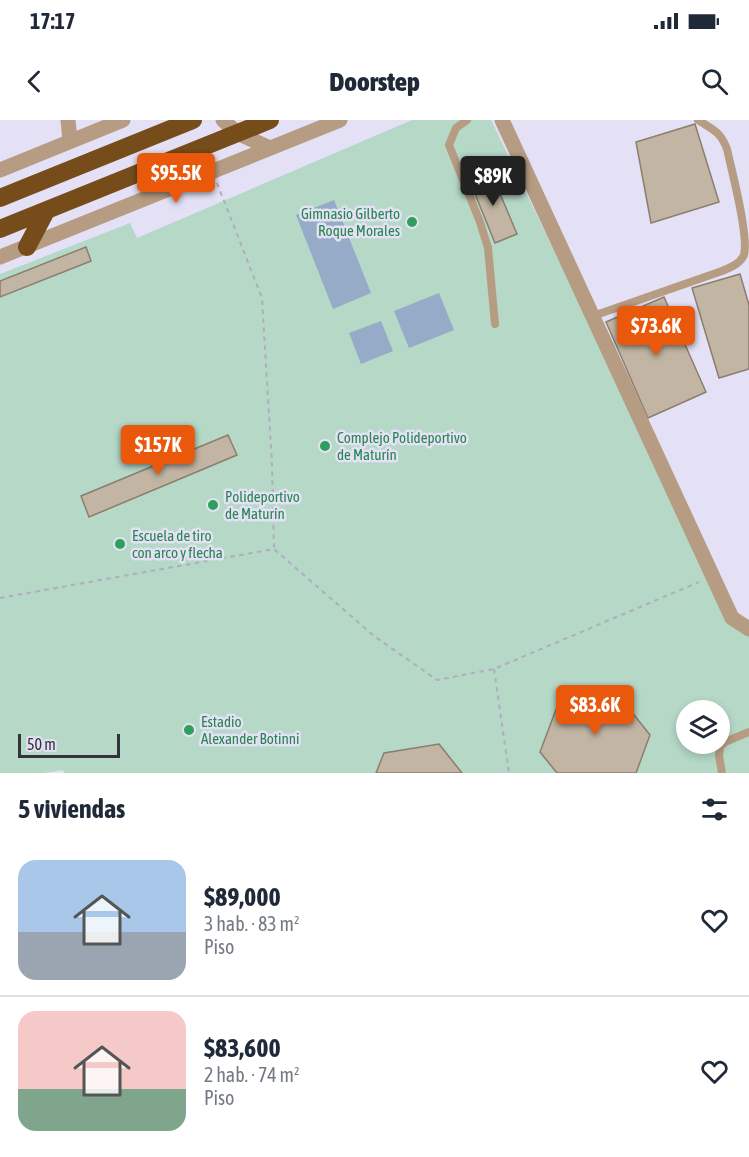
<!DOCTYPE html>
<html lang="es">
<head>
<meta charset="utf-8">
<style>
  body { margin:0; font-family:"Asap Condensed",sans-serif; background:#f6f6f7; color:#1f2937; height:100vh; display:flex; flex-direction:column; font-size:22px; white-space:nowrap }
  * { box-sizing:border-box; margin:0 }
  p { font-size:20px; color:#747a83 }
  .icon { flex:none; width:33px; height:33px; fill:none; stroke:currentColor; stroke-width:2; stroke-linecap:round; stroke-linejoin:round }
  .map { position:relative; height:653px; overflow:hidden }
  .side { display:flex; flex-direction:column; background:#fff; flex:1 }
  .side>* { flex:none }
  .controls { position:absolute; left:676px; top:580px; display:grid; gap:12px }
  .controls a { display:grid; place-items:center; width:54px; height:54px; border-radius:50%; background:#fff; box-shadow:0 3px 9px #0003; font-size:30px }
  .scale { position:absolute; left:18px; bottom:15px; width:102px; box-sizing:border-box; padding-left:6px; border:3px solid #34333b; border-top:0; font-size:16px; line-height:21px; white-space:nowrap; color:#34333b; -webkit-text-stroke:4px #e4e1f6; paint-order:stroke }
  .price { position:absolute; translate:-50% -51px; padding:0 14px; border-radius:6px; background:#ea580c; color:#fff; font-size:20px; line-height:39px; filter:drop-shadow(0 2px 3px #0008) }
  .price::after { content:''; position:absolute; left:50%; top:36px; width:18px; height:14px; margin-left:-9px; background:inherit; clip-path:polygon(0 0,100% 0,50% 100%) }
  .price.selected { background:#222; color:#fff }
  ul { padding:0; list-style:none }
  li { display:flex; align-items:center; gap:18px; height:150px; padding:0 18px }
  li+li { border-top:2px solid #e0e1e3 }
  li span { display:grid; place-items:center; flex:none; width:168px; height:120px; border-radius:18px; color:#555 }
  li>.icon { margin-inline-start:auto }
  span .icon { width:72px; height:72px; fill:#fffc; stroke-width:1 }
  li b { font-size:26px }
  h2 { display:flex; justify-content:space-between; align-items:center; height:72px; padding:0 18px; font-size:26px }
  .status { display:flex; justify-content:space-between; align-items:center; height:42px; padding:0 30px; background:#fff; direction:ltr }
  .status svg { height:16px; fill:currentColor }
  header { display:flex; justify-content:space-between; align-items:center; height:78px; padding:0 18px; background:#fff; font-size:27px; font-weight:800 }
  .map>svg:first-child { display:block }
</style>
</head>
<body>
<div class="status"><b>17:17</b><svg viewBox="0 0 49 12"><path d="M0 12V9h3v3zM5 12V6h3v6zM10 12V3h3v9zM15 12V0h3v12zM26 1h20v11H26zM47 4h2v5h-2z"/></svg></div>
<header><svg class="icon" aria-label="back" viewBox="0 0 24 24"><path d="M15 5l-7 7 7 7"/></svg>Doorstep<svg class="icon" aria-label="search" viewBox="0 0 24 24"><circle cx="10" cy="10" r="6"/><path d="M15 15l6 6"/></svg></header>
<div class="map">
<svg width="749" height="653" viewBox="0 0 749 653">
  <rect width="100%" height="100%" fill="#e4e1f6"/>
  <path fill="#b5d8c7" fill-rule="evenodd" d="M412,0H491L732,498L749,514V653H64L63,650L44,653H0V154L130,103L137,118ZM687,591H720V624H687Z"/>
  <path fill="#96abc7" d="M334,80L371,173L333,189L296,95Z
    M439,173L454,210L409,228L394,191Z
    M381,201L393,231L361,244L349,213Z"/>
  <path fill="#c2b5a3" stroke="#8b7e6d" stroke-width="1.5" d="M695,4L719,82L651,103L636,22Z
    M490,50L517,114L495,123L469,59Z
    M86,127L91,141L0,177V161Z
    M740,154L749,185V249L719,258L692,168Z
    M664,177L706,272L648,298L606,202Z
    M228,315L237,335L89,397L81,376Z
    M615,571L650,615L636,653H557L540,632L560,579Z
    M439,624L462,653H376L384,633Z"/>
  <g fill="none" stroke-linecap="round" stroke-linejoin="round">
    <path stroke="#afadbe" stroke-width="2" stroke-dasharray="4.5 4.5" stroke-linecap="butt" d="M217,63L262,178L272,345L274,429
      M0,478L274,429L374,516L437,560L494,549L699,462
      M494,549L509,653"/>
    <path stroke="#b69c82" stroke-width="8" d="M467,0L456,8L449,25L480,102L488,128L495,204
      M593,196L722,151C731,147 740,144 744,135C749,116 732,52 727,29C720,11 713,10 698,0
      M722,653L719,636L720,627L725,622L749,612"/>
    <path stroke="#b69c82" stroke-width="15" d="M68,0L70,21
      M223,0L237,13L270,28
      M502,0L732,498L749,509
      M0,50L123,0
      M0,137L340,0"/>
    <path stroke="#764d1a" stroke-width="18" d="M0,78L193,0
      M0,109L270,0
      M27,127L46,91"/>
  </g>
  <g fill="#2e9e5b" stroke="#e4e1f6" stroke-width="2">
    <circle cx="412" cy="102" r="6"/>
    <circle cx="325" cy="326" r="6"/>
    <circle cx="213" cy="385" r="6"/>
    <circle cx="120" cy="424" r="6"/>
    <circle cx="189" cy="610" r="6"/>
  </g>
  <g text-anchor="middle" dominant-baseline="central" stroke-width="5" stroke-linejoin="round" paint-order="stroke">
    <g font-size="15" fill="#27864d" stroke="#e4e1f6" text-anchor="start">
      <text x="400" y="93" text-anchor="end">Gimnasio Gilberto<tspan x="400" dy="17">Roque Morales</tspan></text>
      <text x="337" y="317">Complejo Polideportivo<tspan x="337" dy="17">de Maturín</tspan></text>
      <text x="225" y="376">Polideportivo<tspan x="225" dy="17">de Maturín</tspan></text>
      <text x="132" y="415">Escuela de tiro<tspan x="132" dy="17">con arco y flecha</tspan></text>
      <text x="201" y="601">Estadio<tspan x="201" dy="17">Alexander Botinni</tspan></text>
    </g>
  </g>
</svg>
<div class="controls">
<a><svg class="icon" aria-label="layers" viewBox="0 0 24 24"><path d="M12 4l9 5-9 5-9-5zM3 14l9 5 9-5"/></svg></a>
</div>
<div class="scale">50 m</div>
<b class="price" style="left:176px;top:84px">$95.5K</b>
<b class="price selected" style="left:493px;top:87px">$89K</b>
<b class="price" style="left:656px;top:237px">$73.6K</b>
<b class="price" style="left:158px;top:356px">$157K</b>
<b class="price" style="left:595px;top:616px">$83.6K</b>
</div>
<section class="side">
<h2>5 viviendas<svg class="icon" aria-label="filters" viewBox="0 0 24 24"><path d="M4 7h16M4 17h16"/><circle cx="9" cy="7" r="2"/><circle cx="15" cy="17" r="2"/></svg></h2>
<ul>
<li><span style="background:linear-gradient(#a9c7e8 60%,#9aa5b1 0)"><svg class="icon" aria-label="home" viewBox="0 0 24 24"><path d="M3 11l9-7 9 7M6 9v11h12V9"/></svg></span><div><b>$89,000</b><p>3 hab. · 83 m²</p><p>Piso</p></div><svg class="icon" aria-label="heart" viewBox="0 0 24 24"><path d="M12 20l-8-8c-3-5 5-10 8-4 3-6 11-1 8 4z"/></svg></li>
<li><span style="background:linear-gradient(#f6c9c9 65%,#7fa58c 0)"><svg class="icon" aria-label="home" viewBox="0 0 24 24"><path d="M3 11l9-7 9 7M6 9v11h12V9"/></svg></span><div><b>$83,600</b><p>2 hab. · 74 m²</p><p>Piso</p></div><svg class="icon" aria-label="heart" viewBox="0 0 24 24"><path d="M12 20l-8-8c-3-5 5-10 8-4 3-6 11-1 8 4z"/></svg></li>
</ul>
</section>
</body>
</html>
